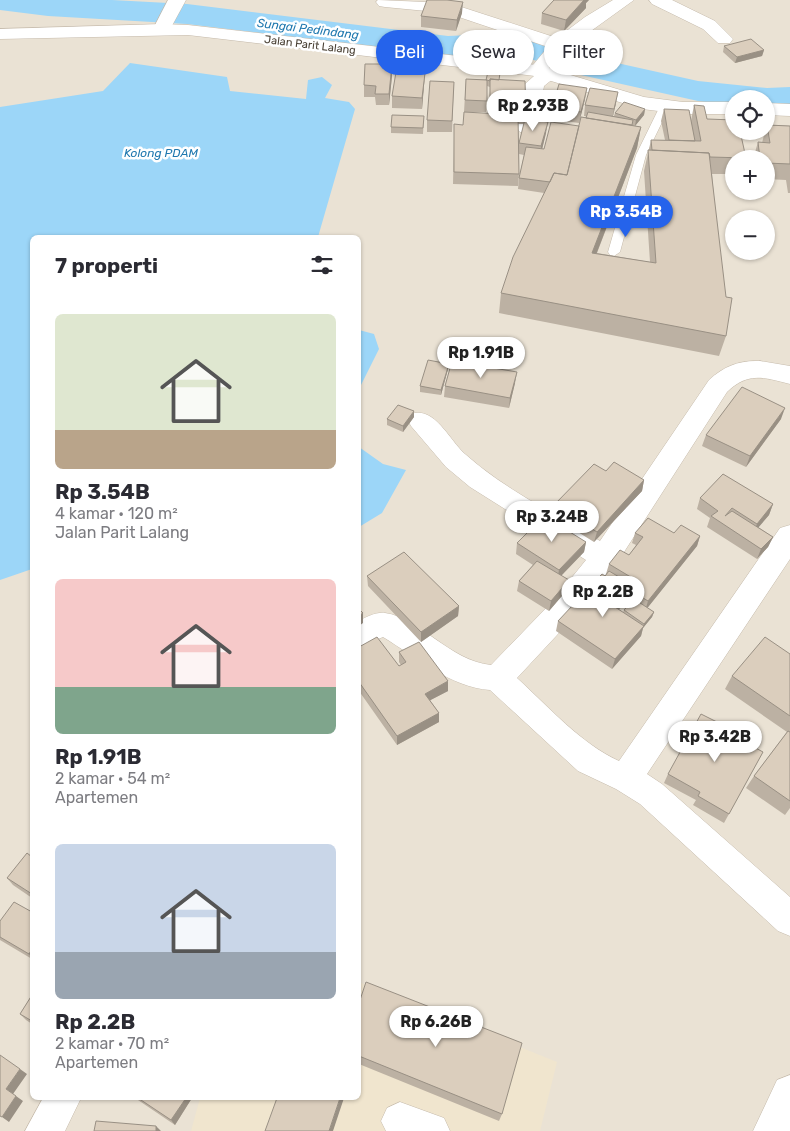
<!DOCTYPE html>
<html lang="id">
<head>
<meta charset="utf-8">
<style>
  body { margin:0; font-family:Rubik,sans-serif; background:#f2f2f3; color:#2b2b33; height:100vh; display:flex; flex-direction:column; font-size:19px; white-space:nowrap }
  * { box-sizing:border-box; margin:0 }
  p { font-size:16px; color:#7c7c81 }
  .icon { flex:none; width:28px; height:28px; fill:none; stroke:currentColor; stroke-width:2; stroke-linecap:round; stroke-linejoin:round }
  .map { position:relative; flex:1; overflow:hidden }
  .panel { position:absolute; left:30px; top:235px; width:331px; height:865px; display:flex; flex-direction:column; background:#fff; border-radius:8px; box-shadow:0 1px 4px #0004 }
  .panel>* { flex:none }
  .banner { position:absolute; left:376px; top:30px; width:339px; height:45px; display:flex; gap:10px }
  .fabs { position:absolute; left:725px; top:90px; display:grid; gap:10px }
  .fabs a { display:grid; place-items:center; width:50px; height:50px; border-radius:50%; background:#fff; box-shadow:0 1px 4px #0004; font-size:25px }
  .price { position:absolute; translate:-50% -42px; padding:0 11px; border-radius:18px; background:#fff; color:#222; font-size:16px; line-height:32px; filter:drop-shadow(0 1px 2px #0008) }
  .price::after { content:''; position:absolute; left:50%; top:30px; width:15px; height:11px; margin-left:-8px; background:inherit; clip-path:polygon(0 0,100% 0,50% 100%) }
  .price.current { background:#2563eb; color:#fff }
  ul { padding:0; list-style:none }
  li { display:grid; align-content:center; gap:10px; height:265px; padding:0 25px }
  li span { display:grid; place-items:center; height:155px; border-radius:8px; color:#555 }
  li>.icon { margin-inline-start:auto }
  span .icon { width:90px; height:90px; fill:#fffc; stroke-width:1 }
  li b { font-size:21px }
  h2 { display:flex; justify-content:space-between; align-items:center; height:60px; padding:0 25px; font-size:21px }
  .pill { padding:0 18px; border-radius:22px; background:#fff; box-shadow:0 1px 4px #0004; font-size:18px; line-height:45px }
  .pill.current { background:#2563eb; color:#fff }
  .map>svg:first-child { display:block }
</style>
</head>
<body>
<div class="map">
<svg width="790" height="1131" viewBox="0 0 790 1131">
  <rect width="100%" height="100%" fill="#f5f0e6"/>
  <path fill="#eae2d4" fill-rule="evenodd" d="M0,0H790V1131H0ZM734,99H766V131H734ZM734,159H766V191H734ZM734,219H766V251H734ZM32,238H359V1098H32Z"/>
  <path fill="#f0e5ce" d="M359,982L557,1062L540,1131H191L200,1098H359Z"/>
  <path fill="#9cd6f8" d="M130,63L227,77L230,91L306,99L308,80L322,77L332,85L325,98L349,102L355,109L318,237L32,238V569L0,580V107L103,91Z
    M359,330L374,334L379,349L359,389Z
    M359,447L383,464L406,470L382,513L359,527Z"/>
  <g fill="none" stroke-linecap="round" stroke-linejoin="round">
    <path fill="#9cd6f8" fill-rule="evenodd" d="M0,0H112L187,4L448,36L515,33L590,57L698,81L767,88L790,87V109H766V99H734V106L698,101L581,75L512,53L448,56L187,24L48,16L0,10Z"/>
    <g stroke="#c5baab" stroke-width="1">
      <path id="service" d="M665,103L670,106L646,155L620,252L614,256L610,255L608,252L636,155L660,106Z"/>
    </g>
    <g stroke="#c5baab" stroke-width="1">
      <path id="minor" d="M168,0H186L168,33H156L153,29Z
        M378,0L449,3L557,38L585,17L613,0H634L566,49L549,68L557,70L559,74L544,86L537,128L534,132H520L517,128L525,84L534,76L528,71L548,47L447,13L385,7L379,6L376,2Z
        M649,0H672L715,21L733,39L730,43H718L703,29L652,4Z
        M760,361L790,366V384C763,377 748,372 727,392L615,566L571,620L517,678C549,707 580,743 619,761L780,528L790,525V559L647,774L662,784L790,897V936L778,931L640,804L616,789L578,771L490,690C450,687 416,657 383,637L359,647V621C366,617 376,612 385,613C420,618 450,661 491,665L551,603L586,560L470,487L446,467L411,426L408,420L411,414C435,406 449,440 465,454C504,489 555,514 600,541L709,380C724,366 740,360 760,361Z
        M43,1098H81L65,1131H25Z
        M400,1102L444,1118L450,1131H386L381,1121L387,1108Z"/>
    </g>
    <g stroke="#c5baab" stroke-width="1">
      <path id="tertiary" d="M162,24L188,25L537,65L644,97L683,102H734V114H683L642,109L535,76L188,35L0,39V29Z
        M766,103L790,104V116L766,115Z
        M790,1075V1131H753L777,1080Z"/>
    </g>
    <use href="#service" fill="#fff" fill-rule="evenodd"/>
    <use href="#minor" fill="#fff" fill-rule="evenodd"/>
    <use href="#tertiary" fill="#fff" fill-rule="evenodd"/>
  </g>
  <path fill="#bcb1a3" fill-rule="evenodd" d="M554,0H589L586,3V8L564,31L541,24L542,13Z
    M462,13L456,31L421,27V16Z
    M724,46L764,50L762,56L735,63L723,52Z
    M392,64V76L389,105H376L375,97H364V85Z
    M425,73L422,109L392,108V96Z
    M466,79L499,80L526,113L525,121L546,133L542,149H544L579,126L586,116H584L585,105L616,103L613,116H614L615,113L645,109L644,115L635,126L632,125L641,127L637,148L597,253L650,262L644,171L651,140H665L661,121L664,109L691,121L694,105L707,119L740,131L746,159H734V174H712L726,336L719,356L499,313L501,293L544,193L518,189L519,178L524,155L519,154V174L518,186L453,184L454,136L463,125L489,113L490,87L487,86L486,112H464ZM518,124H524L518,147Z
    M454,82L452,132H427V120Z
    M585,99L579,123L550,119L552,108Z
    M424,116L423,134L391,133V127Z
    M767,125L790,126V193H788L786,180L766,179V159H753L758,142L762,143L765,131H766Z
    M449,364L448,369L441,395L420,392V386Z
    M515,383L509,408L444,397L445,386Z
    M414,417L403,432L387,425V419Z
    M781,419L746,467L702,446L706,435Z
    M606,471L644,480L642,491L594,542L552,516L554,505Z
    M700,498L773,504L769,515L758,527L773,537L768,547L757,559L707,527L710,518L697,509Z
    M635,533H674L700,536L697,546L647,608L654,612L652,617L643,628L641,636L612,669L556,631L558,621L607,574H606L609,564L629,555L636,545L632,543ZM627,598L629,599L630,598L629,601L631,602L624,610L623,612L619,610L626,601Z
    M586,542L584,552L561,576L567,590L549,611L517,591L519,581L533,565L516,554L517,543Z
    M367,576L459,606L458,616L421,642L368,586Z
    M359,647L399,666L401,665L399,662V652L448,691L430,700L439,713V722L397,745L359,691Z
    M790,654V808L785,815L746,788L754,776L787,732L725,689L732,676Z
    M731,734L763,752L724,823L693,805L696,800L664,783L668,774Z
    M32,857V898L13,885L7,878Z
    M32,912V959L0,940V921Z
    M32,995V1024L26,1020L20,1014Z
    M359,1003L502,1114L499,1121L359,1064Z
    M135,1098H192L175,1125Z"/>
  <path fill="#999084" d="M584,0H589L586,3V8L564,31L566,20Z
    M463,2L462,13L456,31L457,20Z
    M764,50L762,56L735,63L737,57Z
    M392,64V76L389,105V94Z
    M425,73L422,109V98Z
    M587,88L585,99L579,123L581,112Z
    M618,92L616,103L612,120L614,109Z
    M645,109L644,115L635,126L636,120Z
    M548,122L546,133L540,158L541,146Z
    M641,127L637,148L589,273L592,253Z
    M449,364L448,369L441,395V390Z
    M517,372L515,383L509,408L510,398Z
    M785,408L781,419L746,467L750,456Z
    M414,411V417L403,432V426Z
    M644,480L642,491L594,542L597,532Z
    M773,504L769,515L752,535L757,524Z
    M700,536L697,546L645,611L648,601Z
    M773,537L768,547L757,559L761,549Z
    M586,542L584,552L557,580L559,570Z
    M569,580L567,590L549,611L551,601Z
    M629,591L626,601L612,617L615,607Z
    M459,606L458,616L421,642V632Z
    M654,612L652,617L643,628L641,636L612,669L615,659L643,626L644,624Z
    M363,613V623L359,626V616Z
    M448,681V691L425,703V694Z
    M439,713V722L397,745V736Z
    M32,949V958L29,954Z
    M20,1069L27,1074L13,1094L6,1089Z
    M16,1096L23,1101L9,1122L2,1117Z
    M186,1098H192L175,1125L171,1120Z
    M340,1098H344L333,1131H329Z
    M156,1126L161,1131H156Z"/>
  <path fill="#dbcebd" stroke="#999084" d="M427,0H447L463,2L457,20L421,16Z
    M554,0H584L566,20L542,13Z
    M751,39L764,50L737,57L724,46Z
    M365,64H392L389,94H375L376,86L364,85Z
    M396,72L425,73L422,98L392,96Z
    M488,72L500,73L499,80L490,79V81L487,80H486Z
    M466,79L487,80V101L465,100Z
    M490,79L525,81L526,113L490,111Z
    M430,81L454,82L452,121L427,120Z
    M559,84L587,88L581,112L552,108Z
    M590,88L618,92L614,109L585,105Z
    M624,102L645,109L636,120L615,113Z
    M694,105L704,106L707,119L734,120V131H740L746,158L710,157L709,153L652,150L651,140L701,141Z
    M664,109L689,110L695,141L669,140Z
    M464,112L518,115L519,174L454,172V124L463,125Z
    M588,112L633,120L632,125L586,118Z
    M392,115L424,116L423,128L391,127Z
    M581,117L641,127L592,253L656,263L648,150L709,153L726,297L732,298L726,336L501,293L513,257L554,173L567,175Z
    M525,119L548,122L541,146L519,143Z
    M551,122L579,126L567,175L554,173L550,182L519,178L526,147L544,149Z
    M767,125L790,126V164L766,163V159H760L758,142L770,143Z
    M428,360L449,364L441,390L420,386Z
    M452,361L517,372L510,398L445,386Z
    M742,387L785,408L750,456L706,435Z
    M398,405L414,411L403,426L387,419Z
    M614,462L644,480L597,532L554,505L594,464L606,471Z
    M723,474L773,504L757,524L732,508L725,516L732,511L773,537L761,549L711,516L718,511L700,498Z
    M544,516L586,542L559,570L517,543Z
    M648,518L674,533L681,525L700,536L648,601L632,591L639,582L609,564L620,550L629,555L643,537L635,533Z
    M404,552L459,606L421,632L367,576Z
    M537,561L569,580L551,601L519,581Z
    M609,571L636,587L631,594L629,593V591L605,576Z
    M602,574L629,591L615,607L644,626L615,659L558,621Z
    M634,599L654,612L644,624L624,610Z
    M359,609L363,613L359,616Z
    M377,637L399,666L406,662L399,652L419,642L448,681L425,694L439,713L397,736L359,682V647Z
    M765,637L790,654V716L732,676Z
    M701,714L733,730L730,734L763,752L729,814L698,796L700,792L668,774Z
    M788,731L790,732V801L754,776Z
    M27,853L32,857V894L7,878Z
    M14,902L32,912V949L29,954L0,937V921Z
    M366,982L522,1043L502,1114L359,1056V1003Z
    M32,995V1021L20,1014Z
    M0,1055L20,1069L6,1089L16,1096L2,1117L0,1116Z
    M138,1098H186L171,1120Z
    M277,1098H340L329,1131H265Z
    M96,1121L156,1126V1131H94Z"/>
  <g text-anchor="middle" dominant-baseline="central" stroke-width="5" stroke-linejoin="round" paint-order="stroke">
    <g font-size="11" fill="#494034" stroke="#fff">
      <text transform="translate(310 45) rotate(7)">Jalan Parit Lalang</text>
    </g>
    <g font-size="12" font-style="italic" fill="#1f78af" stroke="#fff">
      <text transform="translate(308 29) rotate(7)">Sungai Pedindang</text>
      <text x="161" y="153">Kolong PDAM</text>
    </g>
  </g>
</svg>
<div class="fabs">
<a><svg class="icon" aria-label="locate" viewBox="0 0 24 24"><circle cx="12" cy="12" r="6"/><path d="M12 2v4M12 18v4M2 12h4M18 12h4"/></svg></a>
<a>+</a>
<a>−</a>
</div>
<b class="price" style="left:533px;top:132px">Rp 2.93B</b>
<b class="price current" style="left:626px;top:238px">Rp 3.54B</b>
<b class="price" style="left:481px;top:379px">Rp 1.91B</b>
<b class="price" style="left:552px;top:543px">Rp 3.24B</b>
<b class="price" style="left:603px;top:618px">Rp 2.2B</b>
<b class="price" style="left:715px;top:763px">Rp 3.42B</b>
<b class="price" style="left:436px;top:1048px">Rp 6.26B</b>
<div class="banner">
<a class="pill current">Beli</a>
<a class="pill">Sewa</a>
<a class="pill">Filter</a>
</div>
<section class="panel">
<h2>7 properti<svg class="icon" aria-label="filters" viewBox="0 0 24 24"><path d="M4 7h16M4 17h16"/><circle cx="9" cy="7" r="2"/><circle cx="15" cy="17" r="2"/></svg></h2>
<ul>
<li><span style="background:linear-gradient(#dfe7d0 75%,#b9a48a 0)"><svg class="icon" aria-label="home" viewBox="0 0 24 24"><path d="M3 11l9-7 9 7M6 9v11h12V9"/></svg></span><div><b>Rp 3.54B</b><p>4 kamar · 120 m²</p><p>Jalan Parit Lalang</p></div></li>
<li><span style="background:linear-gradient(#f6c9c9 70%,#7fa58c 0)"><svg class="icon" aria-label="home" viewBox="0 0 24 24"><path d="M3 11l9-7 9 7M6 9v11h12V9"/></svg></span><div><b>Rp 1.91B</b><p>2 kamar · 54 m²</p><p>Apartemen</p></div></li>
<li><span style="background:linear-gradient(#c9d6e8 70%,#9aa5b1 0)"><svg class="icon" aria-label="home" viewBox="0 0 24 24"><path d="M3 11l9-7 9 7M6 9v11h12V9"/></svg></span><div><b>Rp 2.2B</b><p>2 kamar · 70 m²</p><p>Apartemen</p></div></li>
</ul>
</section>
</div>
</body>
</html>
